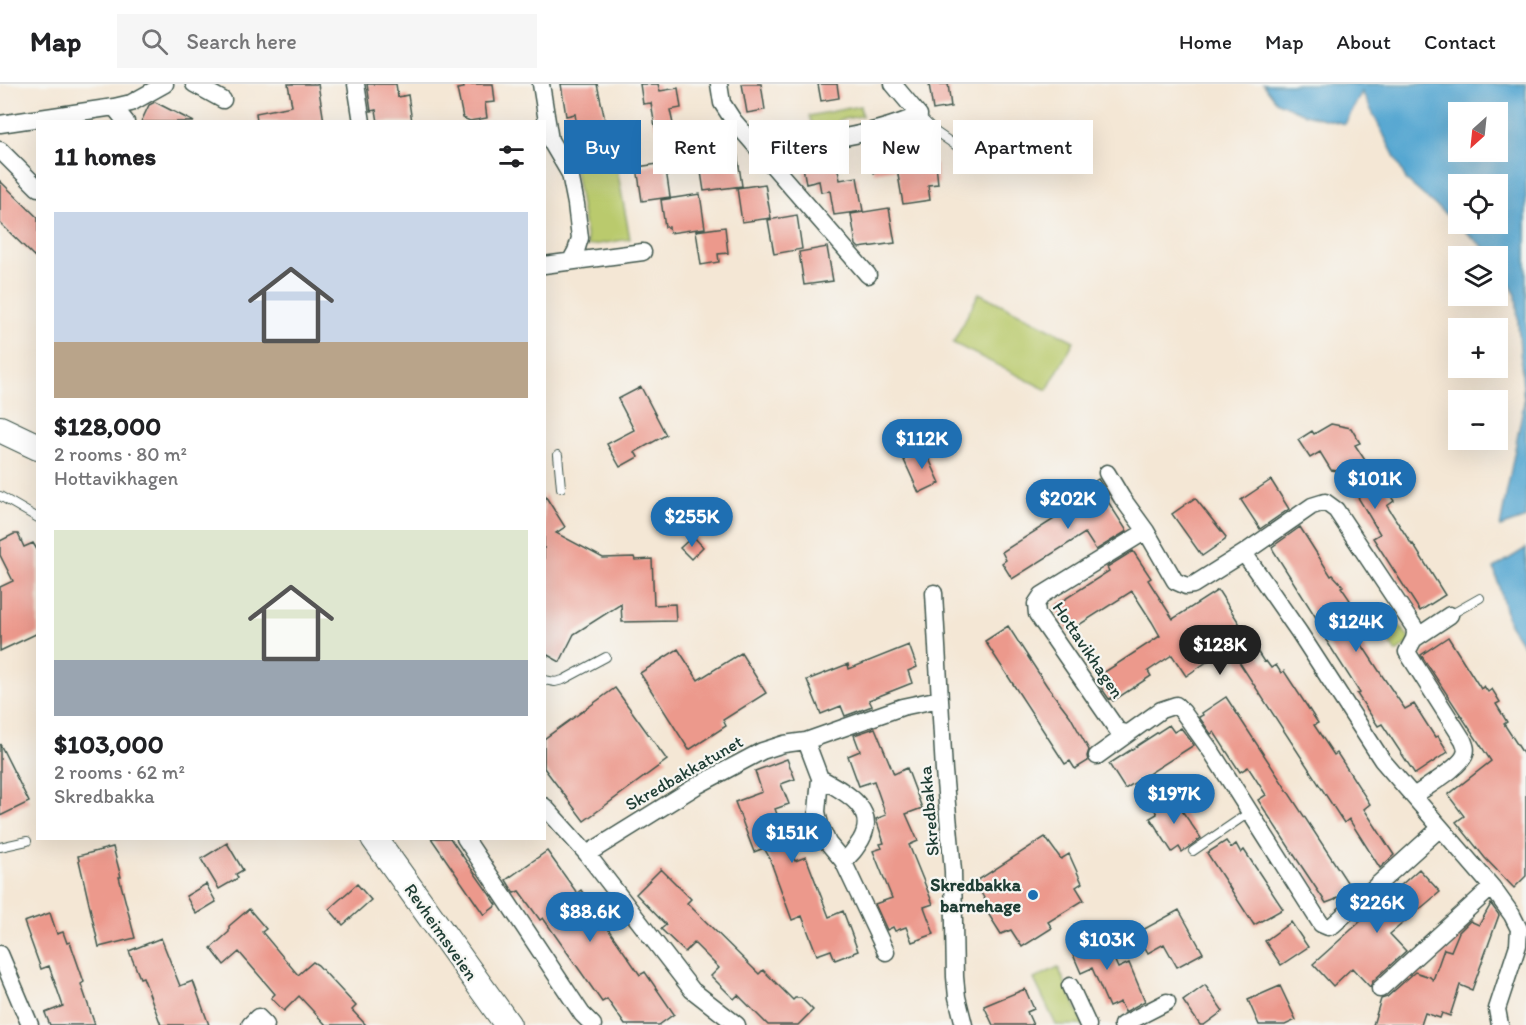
<!DOCTYPE html>
<html lang="en">
<head>
<meta charset="utf-8">
<style>
  body { margin:0; font-family:Itim,sans-serif; background:#f6f6f6; color:#202124; height:100vh; display:flex; flex-direction:column; font-size:22px; white-space:nowrap }
  * { box-sizing:border-box; margin:0 }
  p { font-size:20px; color:#757577 }
  .icon { flex:none; width:33px; height:33px; fill:none; stroke:currentColor; stroke-width:2; stroke-linecap:round; stroke-linejoin:round }
  .map { position:relative; flex:1; overflow:hidden }
  .drawer { position:absolute; left:36px; top:36px; width:510px; height:720px; display:flex; flex-direction:column; background:#fff; border-radius:0px; box-shadow:0 6px 24px #0002 }
  .drawer>* { flex:none }
  .top-card { position:absolute; left:564px; top:36px; width:570px; height:54px; display:flex; gap:12px }
  .needle { width:39px; rotate:207deg }
  .controls { position:absolute; left:1448px; top:18px; display:grid; gap:12px }
  .controls a { display:grid; place-items:center; width:60px; height:60px; border-radius:0px; background:#fff; box-shadow:0 6px 24px #0002; font-size:30px }
  .price { position:absolute; translate:-50% -51px; padding:0 14px; border-radius:21px; background:#1f6fb2; color:#fff; font-size:20px; line-height:39px; filter:drop-shadow(0 2px 3px #0008) }
  .price::after { content:''; position:absolute; left:50%; top:36px; width:18px; height:14px; margin-left:-9px; background:inherit; clip-path:polygon(0 0,100% 0,50% 100%) }
  .price.active { background:#222; color:#fff }
  ul { padding:0; list-style:none }
  li { display:grid; align-content:center; gap:12px; height:318px; padding:0 18px }
  li span { display:grid; place-items:center; height:186px; border-radius:0px; color:#555 }
  li>.icon { margin-inline-start:auto }
  span .icon { width:108px; height:108px; fill:#fffc; stroke-width:1 }
  li b { font-size:26px }
  h2 { display:flex; justify-content:space-between; align-items:center; height:72px; padding:0 18px; font-size:26px }
  .pill { padding:0 21px; border-radius:0px; background:#fff; box-shadow:0 6px 24px #0002; font-size:21px; line-height:54px }
  .pill.active { background:#1f6fb2; color:#fff }
  header { display:flex; align-items:center; gap:36px; box-sizing:border-box; height:84px; padding:0 30px; background:#fff; border-bottom:2px solid #e0e0e0 }
  header strong { font-size:28px }
  nav { display:flex; gap:33px; margin-inline-start:auto; font-size:21px }
  .search { width:420px; height:54px; background:#f6f6f6; display:flex; align-items:center; gap:15px; box-sizing:border-box; padding:0 21px; border-radius:0px; color:#757577; font-size:22px }
  .map>svg:first-child { display:block }
</style>
</head>
<body>
<header>
<strong>Map</strong>
<div class="search"><svg class="icon" aria-label="search" viewBox="0 0 24 24"><circle cx="10" cy="10" r="6"/><path d="M15 15l6 6"/></svg>Search here</div>
<nav><a>Home</a><a>Map</a><a>About</a><a>Contact</a></nav>
</header>
<div class="map">
<svg width="1526" height="941" viewBox="0 0 1526 941">
  <rect width="100%" height="100%" fill="#f6f6f2"/>
  <filter id="ink" filterUnits="userSpaceOnUse"><feTurbulence type="fractalNoise" baseFrequency=".0167" numOctaves="2"/><feDisplacementMap in="SourceGraphic" scale="12" xChannelSelector="R" yChannelSelector="G"/><feConvolveMatrix kernelMatrix="1 2 1 2 8 2 1 2 1" color-interpolation-filters="sRGB"/></filter>
  <filter id="wash" filterUnits="userSpaceOnUse"><feTurbulence type="fractalNoise" baseFrequency=".008" numOctaves="4" result="noise"/><feDisplacementMap in="SourceGraphic" scale="24" xChannelSelector="R" yChannelSelector="G"/><feGaussianBlur stdDeviation="1.35" result="paint"/><feColorMatrix in="noise" values="0 0 0 0 0 0 0 0 0 0 0 0 0 0 0 0 0 1.4 0 .05"/><feComposite in="paint" operator="in"/></filter>
  <g filter="url(#wash)">
    <rect width="100%" height="100%" fill="#f4e7d5"/>
    <path fill="#baca6d" stroke="#6c8450" stroke-width="1.5" d="M860,22L862,32L838,36L839,44L823,47L820,42H813L809,32Z
      M614,68L630,155L588,162L573,75Z
      M979,209L1074,257L1047,306L953,259Z
      M1391,531L1411,557L1396,568L1377,542Z
      M1058,883L1084,941H1056L1034,895Z"/>
    <path fill="#57a7d1" stroke="#3b7282" stroke-width="1.5" fill-rule="evenodd" d="M1263,0H1526V434L1500,443L1524,318L1516,211L1497,177V172H1494L1407,97L1362,8L1345,40L1304,30L1277,18ZM1458,28H1497V68H1458ZM1458,100H1497V140H1458Z
      M1526,464V566L1509,540L1494,484Z"/>
    <g id="blocks">
      <path fill="#ec998c" d="M288,0H318L324,38H257L256,29L292,22Z
        M367,0H396L398,13L408,11L412,38H378L376,26L371,27Z
        M463,0H493L495,18L485,19L487,34L470,37L463,34L457,5L464,4Z
        M561,0H597L605,36L594,38L597,53L579,56L575,30L566,32Z
        M640,0H658L660,7L678,4L681,24L670,26L673,40L655,43L651,19L643,20Z
        M742,0H761L765,26L747,29Z
        M818,0H837L839,14L821,17Z
        M929,0H948L951,23L933,26Z
        M155,18L194,38H141L149,21Z
        M907,48L913,84L936,80L938,100L928,101L930,116L903,120L897,85L874,89L869,59Z
        M830,66L832,77L836,76L840,96L857,93L863,127L834,131L830,107L821,108L819,97L806,100L801,71Z
        M737,68L742,102L704,107L699,75Z
        M665,79L670,113L642,117L637,83Z
        M0,97L38,134V176L0,139Z
        M765,100L771,134L742,138L737,104Z
        M700,110L705,144L670,149L669,143H665L661,116Z
        M889,124L895,159L859,164L856,161L851,130Z
        M797,131L802,165L774,170L768,136Z
        M725,143L728,169L718,170L719,178L701,181L696,147Z
        M827,163L833,197L804,201L799,168Z
        M641,303L666,351L635,368L638,373L620,383L607,360L634,346L618,315Z
        M1331,340L1351,344L1360,359L1355,361L1374,390L1376,389L1394,417L1387,422L1412,461L1413,460L1445,511L1420,527L1373,454L1380,450L1353,405L1351,407L1338,387L1331,386L1320,368L1310,374L1298,356L1312,347L1314,350Z
        M924,364L940,399L919,409L903,374Z
        M1098,395L1108,411L1105,413L1127,447L1096,466L1085,449L1012,495L1002,479L1006,476L1002,468L1070,425L1065,417Z
        M1271,396L1289,425L1260,445L1241,416Z
        M544,410L565,443L556,449L603,474L634,473L635,476L652,475L654,521L675,520L676,537L622,538L621,520L574,550L560,578L544,569Z
        M1195,414L1226,453L1225,456L1202,472L1172,430Z
        M1300,443L1331,492L1333,491L1343,502L1341,503L1350,516L1342,522L1355,542L1351,544L1383,593L1405,625L1414,620L1435,653L1438,652L1448,668L1415,690L1382,640L1378,642L1357,610L1360,609L1326,556L1329,554L1273,466L1272,463Z
        M14,450H18L24,463L33,459L38,467V549L0,567V503L13,497L0,471V457Z
        M693,452L703,463L691,475L680,464Z
        M1133,467L1151,494L1148,496L1173,535L1218,506L1264,578L1266,577L1271,584L1276,581L1281,589L1284,587L1318,639L1314,641L1334,671L1337,669L1370,720L1364,725L1394,771L1380,784L1349,735L1344,739L1234,570L1221,578L1217,571L1186,592L1172,571L1148,587L1151,592L1113,617L1111,614L1109,615L1100,602L1102,601L1097,593L1160,552L1152,538L1132,507L1068,548L1054,522L1109,487L1107,483Z
        M1008,542L1047,602L1070,632L1089,666L1087,672L1088,677L1075,685L1070,677L1065,680L985,557Z
        M1448,553L1481,605L1484,602L1488,608L1492,605L1500,618L1496,620L1507,638L1504,640L1526,674V792L1514,804L1485,774L1456,738L1464,732L1448,711L1491,677L1421,571Z
        M909,561L917,583L908,587L912,599L869,616L872,622L845,632L841,622L821,630L807,596L848,580L849,585Z
        M678,565L698,596L741,569L766,609L723,636L726,642L689,666L640,589Z
        M615,604L667,676L584,737L544,684V655Z
        M1226,613L1351,804L1334,816L1326,819L1302,783L1258,716L1266,711L1248,683L1240,688L1214,648L1211,650L1199,633L1203,631L1202,629Z
        M1169,641L1174,648L1181,644L1194,661L1125,705L1109,680Z
        M875,644L894,690L907,684L922,724L906,730L918,757L909,761L933,820L924,823L934,850L912,858L906,843L895,847L893,843L887,846L875,820L892,814L873,767L882,764L880,760L884,759L876,735L886,731L874,697L859,702L848,672L860,667L854,651Z
        M0,660L29,718L0,732Z
        M787,675L795,695L781,700L789,720L775,725L795,777L806,773L829,833L843,827L858,867L835,876L831,866L817,871L802,832L792,836L769,773L764,764L754,768L735,718L762,708L755,687Z
        M1171,711L1201,754L1182,768L1179,763L1172,768L1150,734L1157,730L1153,723Z
        M1045,753L1061,775L1069,770L1082,799L1076,803L1084,816L1048,838L1052,844L1022,863L1011,846L1001,850L984,823L988,821L975,798Z
        M431,754H450L497,821L484,831Z
        M1226,757L1231,764L1236,760L1241,769L1244,766L1283,825L1254,841L1207,769Z
        M227,759L243,786L236,790L238,794L219,805L201,775Z
        M113,763L121,793H119L135,854L99,863L78,772Z
        M547,767L577,809L581,806L640,891L645,888L674,930L659,941H625L607,915L602,918L543,834L540,836L519,807L514,809L506,796Z
        M661,785L691,815L687,819L759,890L763,886L793,916L795,914H801L813,926L798,941H768L738,911L734,915L711,892L719,884L694,859L685,868L661,845L666,841L636,810Z
        M1419,785L1440,808L1390,850L1406,867L1373,897L1370,903L1352,884L1333,902L1313,880Z
        M206,800L216,818L196,830L186,812Z
        M357,800L371,816L343,841L329,825Z
        M1491,820L1499,831L1472,906L1460,901L1450,932L1442,929L1440,934L1425,929L1421,941H1373L1381,915L1387,913L1415,888L1430,893L1433,896L1444,865L1451,867L1459,848L1470,837L1479,841Z
        M249,825L266,845L262,848L298,891L313,878L318,881L356,922L352,926L366,941H326L299,912L284,927L271,914L275,910L239,868L224,881L211,864L229,848V842Z
        M1179,826L1203,869L1177,883L1164,860L1148,869L1137,849Z
        M50,829L57,850L63,848L67,859L70,858L84,898L81,900L95,941H50L45,929L63,922L49,882L41,885L24,838Z
        M1291,838L1308,863L1281,881L1265,857Z
        M1101,845L1118,884L1129,879L1145,917L1125,928L1120,918L1109,923L1092,884L1081,889L1068,859Z
        M161,854L180,902L193,897L209,941H161L143,893L140,894L129,867Z
        M1205,901L1223,927L1204,941H1200L1183,917Z
        M1280,902L1296,936L1285,941H1259L1248,916Z
        M1025,905L1034,925L1027,928L1033,941H993L984,922Z"/>
    </g>
  </g>
  <g filter="url(#ink)">
    <use href="#blocks" fill-opacity="0" stroke="#3f564c" stroke-width="1.5"/>
    <g fill="none" stroke-linecap="round" stroke-linejoin="round">
      <g stroke="#3f564c" stroke-width="10">
        <path id="service" d="M919,31L936,48L978,77
          M558,371L561,404
          M0,412L38,434
          M1450,531L1480,514
          M544,596L555,598L563,596L606,573
          M0,763L27,757
          M1193,767L1250,728"/>
      </g>
      <g stroke="#3f564c" stroke-width="19">
        <path id="minor" d="M194,0L223,16
          M356,0L362,38
          M541,0L550,56L570,90L576,120L580,154L576,167L570,178
          M719,0L722,19L733,36L868,191
          M114,23L131,19L165,0
          M0,40L114,23L126,38
          M0,66L38,104
          M764,71C784,60 806,60 828,56C859,51 890,44 919,31L893,0
          M544,181L643,168
          M1107,389L1122,414L1146,447L1175,497L1186,502L1193,501L1244,469L1299,548L1382,676L1492,803L1512,831L1519,845L1518,861L1497,925L1500,941
          M1244,469L1312,422L1325,418L1336,426L1414,543L1415,549L1414,555
          M934,509L944,687L953,787L955,893L957,913L964,941
          M1127,649L1118,647L1037,530L1036,520L1042,511L1146,447
          M806,657L820,694L817,728L820,741L828,759L843,777L886,868
          M1097,672L1161,626L1176,621L1183,628L1211,667L1321,840L1328,843L1333,841L1439,745
          M820,694C843,707 879,724 861,756C856,764 851,772 843,777
          M1414,712C1426,703 1461,683 1465,670C1467,665 1465,661 1463,656L1407,568L1414,555L1450,531
          M544,722L587,770L692,906L737,941
          M465,754L582,930L593,941
          M587,770L698,701L762,667L784,660L806,657L902,623L940,615
          M0,870L30,941
          M1070,902L1088,941
          M1380,905L1492,803
          M250,941L258,933L266,941
          M1122,941L1167,918"/>
      </g>
      <g stroke="#3f564c" stroke-width="28">
        <path id="primary" d="M0,345L38,363
          M374,754L508,941"/>
      </g>
      <use href="#service" stroke="#fff" stroke-width="8"/>
      <use href="#minor" stroke="#fff" stroke-width="16"/>
      <use href="#primary" stroke="#fff" stroke-width="26"/>
    </g>
  </g>
  <circle fill="#1f6fb2" stroke="#f6f6f2" stroke-width="2" cx="1033" cy="811" r="6"/>
  <g text-anchor="middle" dominant-baseline="central" stroke-width="4.5" stroke-linejoin="round" paint-order="stroke">
    <g font-size="18" fill="#1f3d34" stroke="#f6f6f2">
      <text transform="translate(1088 566) rotate(56)">Hottavikhagen</text>
      <text transform="translate(684 689) rotate(-30)">Skredbakkatunet</text>
      <text transform="translate(929 727) rotate(-95)">Skredbakka</text>
      <text transform="translate(441 848) rotate(55)">Revheimsveien</text>
    </g>
    <g font-size="18" font-weight="bold" fill="#1f3d34" stroke="#f6f6f2" text-anchor="end">
      <text x="1021" y="801">Skredbakka<tspan x="1021" dy="21">barnehage</tspan></text>
    </g>
  </g>
</svg>
<div class="controls">
<a><svg class="needle" viewBox="-14 -14 28 28"><path d="M0-13l5 13h-10z" fill="#e53935"/><path d="M0 13l5-13h-10z" fill="#757577"/></svg></a>
<a><svg class="icon" aria-label="locate" viewBox="0 0 24 24"><circle cx="12" cy="12" r="6"/><path d="M12 2v4M12 18v4M2 12h4M18 12h4"/></svg></a>
<a><svg class="icon" aria-label="layers" viewBox="0 0 24 24"><path d="M12 4l9 5-9 5-9-5zM3 14l9 5 9-5"/></svg></a>
<a>+</a>
<a>−</a>
</div>
<b class="price" style="left:922px;top:386px">$112K</b>
<b class="price" style="left:1375px;top:426px">$101K</b>
<b class="price" style="left:1068px;top:446px">$202K</b>
<b class="price" style="left:692px;top:464px">$255K</b>
<b class="price" style="left:1356px;top:569px">$124K</b>
<b class="price active" style="left:1220px;top:592px">$128K</b>
<b class="price" style="left:1174px;top:741px">$197K</b>
<b class="price" style="left:792px;top:780px">$151K</b>
<b class="price" style="left:1377px;top:850px">$226K</b>
<b class="price" style="left:590px;top:859px">$88.6K</b>
<b class="price" style="left:1107px;top:887px">$103K</b>
<div class="top-card">
<a class="pill active">Buy</a>
<a class="pill">Rent</a>
<a class="pill">Filters</a>
<a class="pill">New</a>
<a class="pill">Apartment</a>
</div>
<section class="drawer">
<h2>11 homes<svg class="icon" aria-label="filters" viewBox="0 0 24 24"><path d="M4 7h16M4 17h16"/><circle cx="9" cy="7" r="2"/><circle cx="15" cy="17" r="2"/></svg></h2>
<ul>
<li><span style="background:linear-gradient(#c9d6e8 70%,#b9a48a 0)"><svg class="icon" aria-label="home" viewBox="0 0 24 24"><path d="M3 11l9-7 9 7M6 9v11h12V9"/></svg></span><div><b>$128,000</b><p>2 rooms · 80 m²</p><p>Hottavikhagen</p></div></li>
<li><span style="background:linear-gradient(#dfe7d0 70%,#9aa5b1 0)"><svg class="icon" aria-label="home" viewBox="0 0 24 24"><path d="M3 11l9-7 9 7M6 9v11h12V9"/></svg></span><div><b>$103,000</b><p>2 rooms · 62 m²</p><p>Skredbakka</p></div></li>
</ul>
</section>
</div>
</body>
</html>
